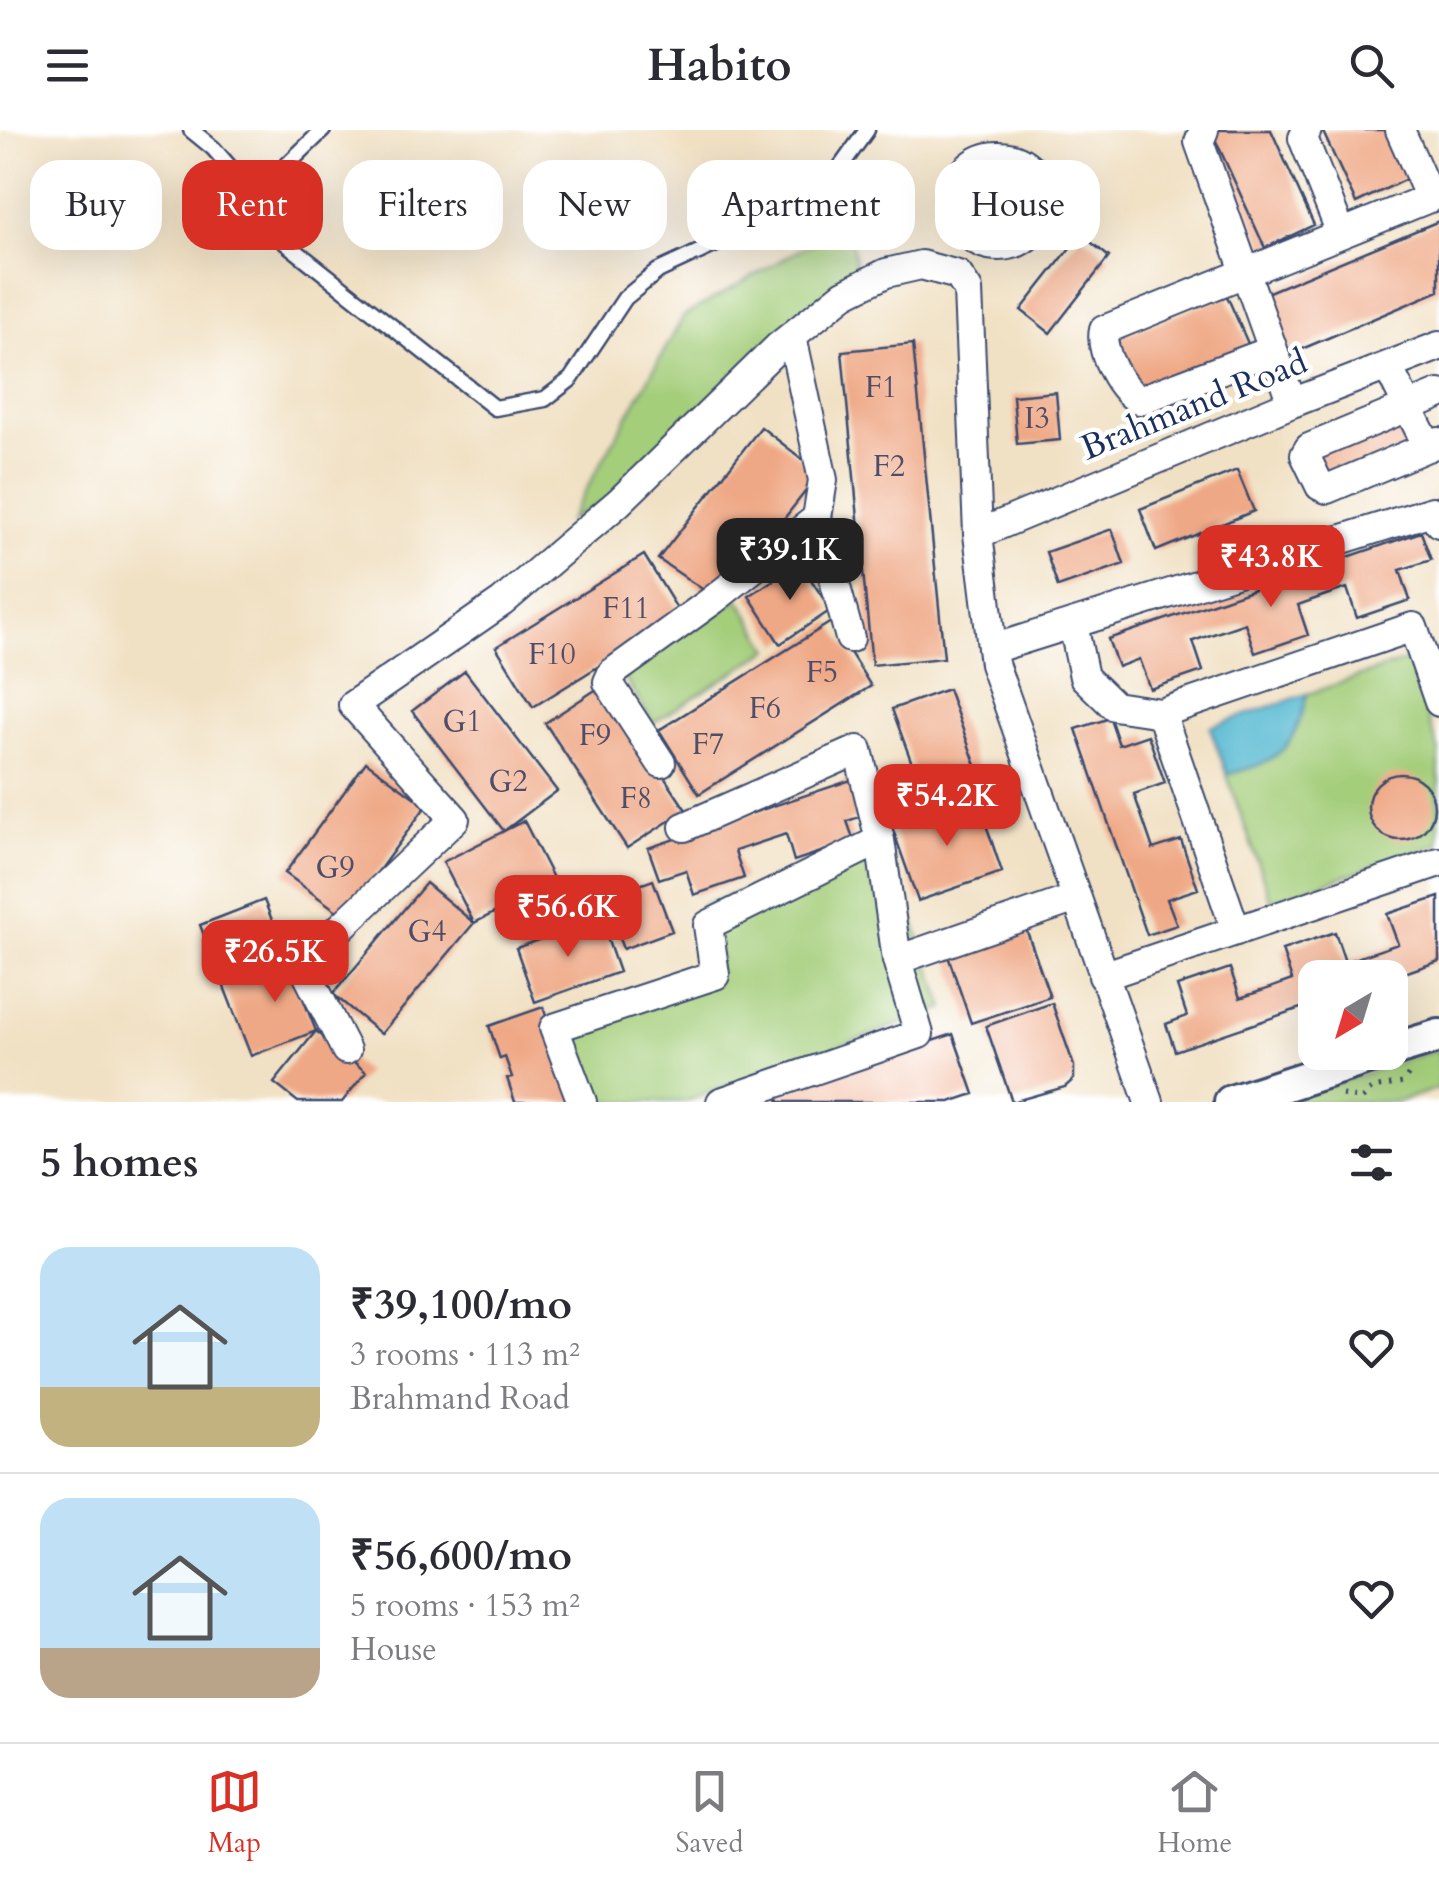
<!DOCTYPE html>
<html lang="en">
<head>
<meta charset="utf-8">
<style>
  body { margin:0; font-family:Cardo,serif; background:#f2f2f3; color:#2b2b33; height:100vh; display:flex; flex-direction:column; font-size:38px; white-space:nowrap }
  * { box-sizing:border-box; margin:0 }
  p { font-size:32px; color:#7c7c81 }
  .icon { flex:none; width:55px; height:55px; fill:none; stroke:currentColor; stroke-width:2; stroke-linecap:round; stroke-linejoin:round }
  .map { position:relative; height:972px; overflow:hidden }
  .details { display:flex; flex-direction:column; background:#fff; flex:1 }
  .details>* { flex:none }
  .banner { position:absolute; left:30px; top:30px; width:1380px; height:90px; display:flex; gap:20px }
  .needle { width:65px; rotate:218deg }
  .fabs { position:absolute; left:1298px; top:830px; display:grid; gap:20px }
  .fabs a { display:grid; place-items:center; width:110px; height:110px; border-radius:20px; background:#fff; box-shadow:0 10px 40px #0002; font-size:50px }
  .price { position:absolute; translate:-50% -85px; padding:0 22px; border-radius:20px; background:#d93025; color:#fff; font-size:32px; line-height:65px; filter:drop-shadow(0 2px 5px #0008) }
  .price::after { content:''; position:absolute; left:50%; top:60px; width:30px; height:22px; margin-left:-15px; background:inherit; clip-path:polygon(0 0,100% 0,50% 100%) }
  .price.active { background:#222; color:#fff }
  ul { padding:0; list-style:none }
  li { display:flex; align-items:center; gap:30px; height:250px; padding:0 40px }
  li+li { border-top:2px solid #e1e1e2 }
  li span { display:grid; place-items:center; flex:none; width:280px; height:200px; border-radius:30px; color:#555 }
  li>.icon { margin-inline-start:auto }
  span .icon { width:120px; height:120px; fill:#fffc; stroke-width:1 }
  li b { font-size:42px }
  h2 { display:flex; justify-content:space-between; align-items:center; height:120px; padding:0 40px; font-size:42px }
  .tag { padding:0 35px; border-radius:30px; background:#fff; box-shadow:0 10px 40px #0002; font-size:35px; line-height:90px }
  .tag.active { background:#d93025; color:#fff }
  header { display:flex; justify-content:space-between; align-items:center; height:130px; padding:0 40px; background:#fff; font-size:45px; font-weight:700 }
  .tab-bar { display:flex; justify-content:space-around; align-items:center; height:140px; border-top:2px solid #e1e1e2; background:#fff; font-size:28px; color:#7c7c81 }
  .tab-bar a { display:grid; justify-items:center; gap:5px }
  .tab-bar .active { color:#d93025 }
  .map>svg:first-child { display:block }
</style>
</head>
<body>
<header><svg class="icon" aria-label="menu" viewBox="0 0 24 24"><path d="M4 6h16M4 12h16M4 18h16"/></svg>Habito<svg class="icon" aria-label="search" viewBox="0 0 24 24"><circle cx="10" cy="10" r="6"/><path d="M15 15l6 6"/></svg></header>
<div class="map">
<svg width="1439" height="972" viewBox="0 0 1439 972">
  <rect width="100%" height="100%" fill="#fff"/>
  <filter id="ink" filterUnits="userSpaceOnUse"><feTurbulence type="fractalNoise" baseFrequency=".01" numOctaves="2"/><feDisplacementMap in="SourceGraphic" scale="20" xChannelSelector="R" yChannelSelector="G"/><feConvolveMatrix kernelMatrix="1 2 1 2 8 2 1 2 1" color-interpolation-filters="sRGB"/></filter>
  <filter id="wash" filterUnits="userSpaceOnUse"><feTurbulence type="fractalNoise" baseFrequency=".0048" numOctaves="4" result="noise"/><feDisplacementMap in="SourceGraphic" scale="40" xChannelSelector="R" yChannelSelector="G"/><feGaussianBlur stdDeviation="2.25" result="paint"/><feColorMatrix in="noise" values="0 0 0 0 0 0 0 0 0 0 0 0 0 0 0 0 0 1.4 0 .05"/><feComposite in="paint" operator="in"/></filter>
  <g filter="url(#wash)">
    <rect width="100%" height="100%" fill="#f1e1c4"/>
    <path fill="#a4ce7a" stroke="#607e6c" stroke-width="2.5" d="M848,92L858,147L612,367L569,390L684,186Z
      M739,469L770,519L653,593L621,543Z
      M1408,530L1439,621V714L1271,771L1210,597Z
      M884,710L945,878L684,972H594L563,888L720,830L701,776Z
      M1439,919V958L1397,972H1278Z"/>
    <path fill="#52b8d0" stroke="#367497" stroke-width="2.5" d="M1307,564C1297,616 1278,634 1227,644L1210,597Z"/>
    <g id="blocks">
      <path fill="#efa885" d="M1211,0H1271L1314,95L1265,118Z
        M1326,0H1394L1415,45L1356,73L1323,2Z
        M1439,91V161L1290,224L1264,164Z
        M1081,104L1109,127L1050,203L1021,180Z
        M1227,166L1250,218L1139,261L1113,209Z
        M913,214L944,528L872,535L842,221Z
        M1056,262L1060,310L1017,314L1013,266Z
        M1400,292L1412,318L1324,354L1313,325Z
        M761,297L820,343L768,409L711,465L658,429Z
        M1237,340L1254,381L1156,421L1140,379Z
        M1112,399L1124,434L1058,457L1046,422Z
        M1421,402L1431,430L1400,440L1410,470L1357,488L1347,458L1326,465L1298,475L1308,505L1255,523L1245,493L1222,501L1193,511L1203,541L1150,559L1139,529L1118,537L1108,509Z
        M644,425L681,485L533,577L496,517Z
        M800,433L831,480L780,514L749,466Z
        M831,492L871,556L699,664L659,600Z
        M465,541L557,661L504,701L524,691L555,752L474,793L443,732L504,701L412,581Z
        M603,555L686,680L627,718L545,593Z
        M948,559L977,638L921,658L892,579Z
        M1110,588L1119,615L1148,605L1165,653L1134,664L1153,719L1181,710L1198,759L1167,769L1177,795L1147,805L1076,599Z
        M366,632L426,676L345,787L285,743Z
        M1368 677a33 33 0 1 1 66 0a33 33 0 1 1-66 0Z
        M857,648L869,684L847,691L854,711L794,731L786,704L735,721L744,748L694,765L686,740L659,749L648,718Z
        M977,668L1002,742L918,771L892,697Z
        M653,750L672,801L623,819L604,768Z
        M426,753L474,793L381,904L333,864Z
        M1439,767V831L1390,848H1315V873L1175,921L1166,894L1187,886L1177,856L1230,838L1240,868L1270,858L1292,850L1282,820L1335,802L1345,832L1398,814L1387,784Z
        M264,770L316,901L366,942L342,972H298L274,953L316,901L251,926L200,795Z
        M600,788L619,842L535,872L516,818Z
        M1023,790L1050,867L971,893L945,817Z
        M1052,873L1074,936V949L1065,957L1012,972L986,896Z
        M543,877L576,972H515L507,948L512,947L505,927L500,929L489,896Z
        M953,904L974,964L950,972H779L776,963Z"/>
    </g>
  </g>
  <g filter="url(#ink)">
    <use href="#blocks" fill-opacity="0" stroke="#3b4a6d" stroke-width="2.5"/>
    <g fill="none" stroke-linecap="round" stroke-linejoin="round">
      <g stroke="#3b4a6d" stroke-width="19">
        <path id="service" d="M191,0L213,18L255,66L282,110L495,278L545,269L571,249L625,168L658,141L727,109L839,39L867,0
          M255,66L323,0"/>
      </g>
      <g stroke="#3b4a6d" stroke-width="32">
        <path id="minor" d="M1204,0L1199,12L1292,273
          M1307,0L1303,8L1341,103
          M1400,0L1430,68
          M954 71a45 45 0 1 1 90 0a45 45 0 1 1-90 0Z
          M1273,220L1140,270C1121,261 1099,221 1104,200L1439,64
          M1388,237L1428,317
          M1439,264L1309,318L1305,325L1320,356L1327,359L1439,312
          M817,388L850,508
          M978,404L1292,273L1439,216
          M1073,494L1084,547L1114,576L1161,583
          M992,519L1432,381L1439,393
          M661,633L608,552L612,543L713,470L817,388L823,350L792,206
          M684,697L858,620L880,710
          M1236,801L1161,583L1413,497L1439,572
          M897,830L1076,768
          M1103,846L1439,732
          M346,920L302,834L455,689L353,575L502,472L619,372L778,217L844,164L886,143L921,135L958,145L968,160L978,404L994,534L1149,972
          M582,972L554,898L715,845L708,795L880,710L897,830L919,904L721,972"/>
      </g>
      <g stroke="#3b4a6d" stroke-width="38">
        <path id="tertiary" d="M1390,921L1439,906
          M1231,972L1386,922"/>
      </g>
      <path stroke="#3b4a6d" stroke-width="5" stroke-dasharray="2.5 8" stroke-linecap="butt" d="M1342,965L1362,969L1372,958L1403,953L1409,944"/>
      <use href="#service" stroke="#fff" stroke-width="14"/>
      <use href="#minor" stroke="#fff" stroke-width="28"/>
      <use href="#tertiary" stroke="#fff" stroke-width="32"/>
    </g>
  </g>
  <g text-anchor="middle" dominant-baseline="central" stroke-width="9" stroke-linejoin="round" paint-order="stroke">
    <g font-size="30" fill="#504d68">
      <text x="881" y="257">F1</text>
      <text x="1037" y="288">I3</text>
      <text x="889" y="336">F2</text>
      <text x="626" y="478">F11</text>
      <text x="552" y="524">F10</text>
      <text x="822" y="542">F5</text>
      <text x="765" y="578">F6</text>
      <text x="462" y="591">G1</text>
      <text x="595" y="605">F9</text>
      <text x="708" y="614">F7</text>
      <text x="508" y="651">G2</text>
      <text x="636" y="668">F8</text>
      <text x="335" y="737">G9</text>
      <text x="427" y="801">G4</text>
    </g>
    <g font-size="35" fill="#1b2f5e" stroke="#fff">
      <text transform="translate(1194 275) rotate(-22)">Brahmand Road</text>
    </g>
  </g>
</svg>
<div class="fabs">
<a><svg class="needle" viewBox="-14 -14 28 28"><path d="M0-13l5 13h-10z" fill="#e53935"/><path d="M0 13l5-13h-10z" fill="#7c7c81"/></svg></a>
</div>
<b class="price active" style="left:790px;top:473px">₹39.1K</b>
<b class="price" style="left:1271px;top:480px">₹43.8K</b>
<b class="price" style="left:947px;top:719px">₹54.2K</b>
<b class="price" style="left:568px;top:830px">₹56.6K</b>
<b class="price" style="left:275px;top:875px">₹26.5K</b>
<div class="banner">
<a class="tag">Buy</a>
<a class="tag active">Rent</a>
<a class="tag">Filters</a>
<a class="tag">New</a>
<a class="tag">Apartment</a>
<a class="tag">House</a>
</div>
</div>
<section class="details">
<h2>5 homes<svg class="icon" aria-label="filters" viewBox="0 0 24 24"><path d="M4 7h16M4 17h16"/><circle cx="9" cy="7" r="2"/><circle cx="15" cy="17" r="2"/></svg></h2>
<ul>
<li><span style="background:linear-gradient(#bfe0f5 70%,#c2b280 0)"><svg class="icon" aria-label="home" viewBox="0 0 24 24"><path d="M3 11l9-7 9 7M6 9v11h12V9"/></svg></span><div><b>₹39,100/mo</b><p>3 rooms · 113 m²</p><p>Brahmand Road</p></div><svg class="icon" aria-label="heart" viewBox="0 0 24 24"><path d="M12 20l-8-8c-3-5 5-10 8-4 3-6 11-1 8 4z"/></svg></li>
<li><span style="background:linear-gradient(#bfe0f5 75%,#b9a48a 0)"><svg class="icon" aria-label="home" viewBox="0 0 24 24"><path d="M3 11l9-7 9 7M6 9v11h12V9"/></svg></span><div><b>₹56,600/mo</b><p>5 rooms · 153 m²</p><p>House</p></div><svg class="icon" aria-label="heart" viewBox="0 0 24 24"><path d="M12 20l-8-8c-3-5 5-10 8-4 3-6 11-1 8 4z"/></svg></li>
</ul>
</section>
<nav class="tab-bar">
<a class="active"><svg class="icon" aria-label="map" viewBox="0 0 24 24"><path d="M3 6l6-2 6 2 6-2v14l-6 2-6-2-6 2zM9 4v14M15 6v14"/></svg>Map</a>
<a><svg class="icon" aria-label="saved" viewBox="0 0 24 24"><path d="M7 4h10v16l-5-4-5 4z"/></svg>Saved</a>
<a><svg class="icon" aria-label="home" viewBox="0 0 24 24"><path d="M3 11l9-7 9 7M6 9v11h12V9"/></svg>Home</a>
</nav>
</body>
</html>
